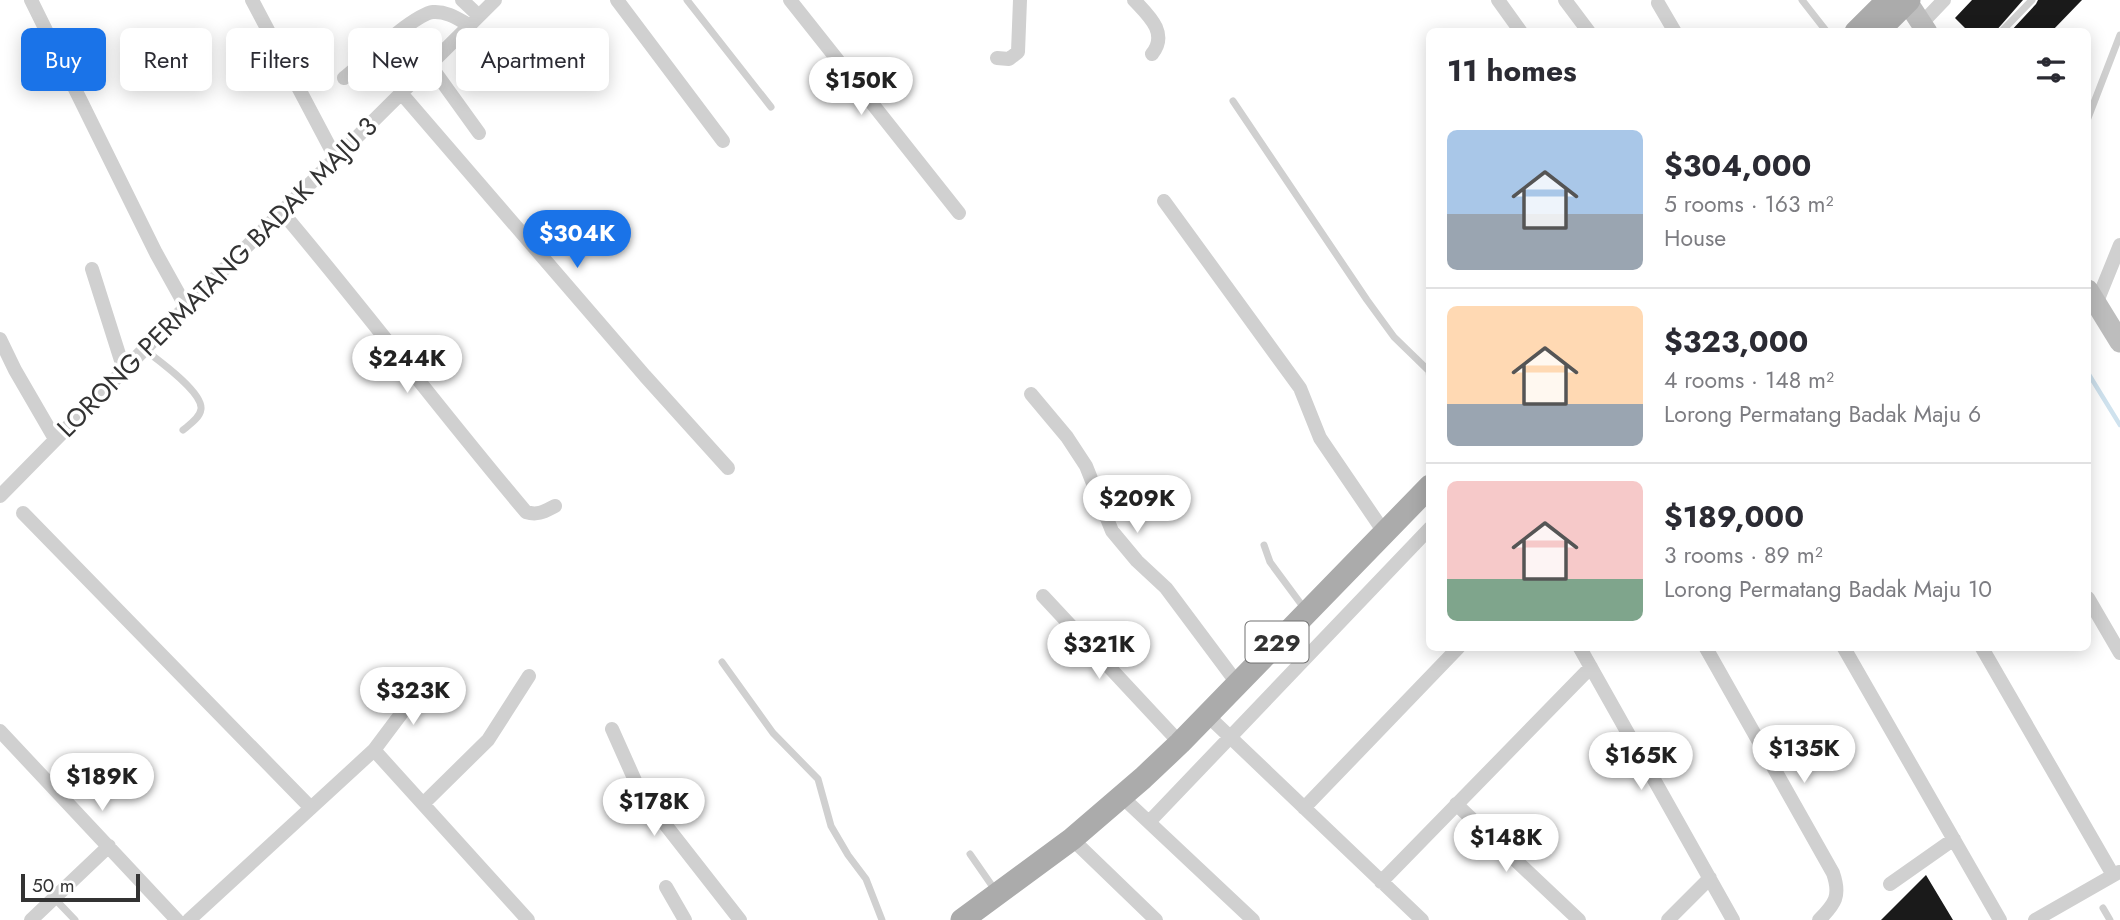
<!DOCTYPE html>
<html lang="en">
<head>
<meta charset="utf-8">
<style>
  body { margin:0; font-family:Jost,sans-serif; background:#f2f2f3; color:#2b2b33; height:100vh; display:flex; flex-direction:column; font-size:26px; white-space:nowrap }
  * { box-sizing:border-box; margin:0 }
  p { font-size:23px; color:#7c7c81 }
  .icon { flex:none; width:38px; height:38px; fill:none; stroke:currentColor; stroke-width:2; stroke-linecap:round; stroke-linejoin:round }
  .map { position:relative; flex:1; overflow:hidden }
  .drawer { position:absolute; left:1426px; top:28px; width:665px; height:623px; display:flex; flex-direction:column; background:#fff; border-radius:10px; box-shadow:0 4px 18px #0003 }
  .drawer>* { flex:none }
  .banner { position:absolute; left:21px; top:28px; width:665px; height:63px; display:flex; gap:14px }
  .scale { position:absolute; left:21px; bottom:18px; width:119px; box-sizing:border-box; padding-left:7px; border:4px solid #333; border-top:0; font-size:19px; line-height:24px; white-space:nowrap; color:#333; -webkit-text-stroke:5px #fff; paint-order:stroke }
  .price { position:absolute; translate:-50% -60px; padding:0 16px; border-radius:24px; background:#fff; color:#222; font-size:23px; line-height:46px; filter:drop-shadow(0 2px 4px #0008) }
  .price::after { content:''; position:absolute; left:50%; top:42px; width:21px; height:16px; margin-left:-10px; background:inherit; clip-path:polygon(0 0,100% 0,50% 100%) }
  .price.on { background:#1a73e8; color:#fff }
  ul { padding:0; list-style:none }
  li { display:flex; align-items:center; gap:21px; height:175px; padding:0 21px }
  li+li { border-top:2px solid #e1e1e2 }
  li span { display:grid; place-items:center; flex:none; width:196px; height:140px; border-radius:10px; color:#555 }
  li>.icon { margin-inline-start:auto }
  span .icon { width:84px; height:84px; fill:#fffc; stroke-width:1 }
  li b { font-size:30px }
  h2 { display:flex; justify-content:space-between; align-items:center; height:84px; padding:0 21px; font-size:30px }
  .pill { padding:0 24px; border-radius:10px; background:#fff; box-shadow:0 4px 18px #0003; font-size:24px; line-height:63px }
  .pill.on { background:#1a73e8; color:#fff }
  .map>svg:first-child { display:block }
</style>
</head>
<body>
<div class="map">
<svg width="2120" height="920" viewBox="0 0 2120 920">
  <rect width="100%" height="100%" fill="#fff"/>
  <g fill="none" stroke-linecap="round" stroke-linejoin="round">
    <path stroke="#cfe2ee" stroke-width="4.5" d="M2088,373L2120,425"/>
  </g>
  <path fill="#1a1a1a" d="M1972,0H2023L1995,32H1969L1955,18Z
    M2038,0H2082L2051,32H2010L2036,4Z
    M1926,875L1953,920H1881Z"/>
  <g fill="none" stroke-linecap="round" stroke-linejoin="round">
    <path stroke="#d0d0d0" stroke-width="7" d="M687,0L771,107
      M1802,0L1827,32
      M2001,32L2032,0
      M1233,101L1367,300L1394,337L1429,371L1430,381
      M2088,118L2120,35
      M145,350C158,360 203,392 201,409C200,418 189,425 183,430
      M1264,545L1270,562L1304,608
      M722,662L773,733L818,779L831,826L848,855L866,879L882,920
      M970,854L995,890
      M54,898L75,920
      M2103,908L2110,920"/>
    <path stroke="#d0d0d0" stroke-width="14" d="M31,0L156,253L186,307
      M252,0L335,157
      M462,0L479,16
      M617,0L723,141
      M790,0L959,213
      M1134,0C1148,15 1169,33 1152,54
      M1498,0L1521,32
      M1565,0L1589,32
      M1658,3L1675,32
      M1922,23L1944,0
      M997,58L1009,59L1018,52L1020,0
      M430,65L479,133
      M344,78C361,64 414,14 433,12C447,11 458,19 469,25
      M401,93L645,376L728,468
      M1164,201L1300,388L1320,438L1384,532
      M282,212C365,310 443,414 526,512C538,516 545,511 555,506
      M92,269L124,370
      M2096,304L2120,245
      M0,339L15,370L55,439
      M1031,394L1067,437L1086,466L1112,531L1137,561L1166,588L1237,683
      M0,496L186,307L495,0
      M23,513L311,808
      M1043,596L1180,743
      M2088,598L2120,653
      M1580,648L1733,920
      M1706,648L1833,873C1841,896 1835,904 1819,920
      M1844,648L2000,920
      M1982,648L2113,875
      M1207,715L1422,920
      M612,729L637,785L650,805L740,920
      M0,731L177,920
      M374,750L528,920
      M1121,796L1253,920
      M424,803L488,740L529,676
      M1456,804L1579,920
      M1304,808L1458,648
      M1149,822L1430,528
      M1072,839L1156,920
      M1381,882L1591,667
      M1890,884L1954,839
      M666,887L685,920
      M31,920L109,846
      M189,920L374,750L425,682
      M1668,920L1710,878
      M2035,920L2119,872"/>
    <path stroke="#bdbdbd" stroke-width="21" d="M1906,0L1927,32
      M2088,290L2120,342"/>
    <path stroke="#ababab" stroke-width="23" d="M1856,32L1884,4
      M1877,32L1909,0
      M962,920L1072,839L1143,778L1180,743L1430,486"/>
  </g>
  <g text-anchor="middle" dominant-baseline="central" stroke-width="7" stroke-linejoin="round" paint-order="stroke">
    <rect fill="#fff" stroke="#707070" stroke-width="2" x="1245.5" y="621.5" width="63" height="41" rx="5"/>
    <g font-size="24" font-weight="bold" fill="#333">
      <text x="1277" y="642">229</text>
    </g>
    <g font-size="26" fill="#333" stroke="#fff">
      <text transform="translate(217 277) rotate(-45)">LORONG PERMATANG BADAK MAJU 3</text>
    </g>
  </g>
</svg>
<div class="scale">50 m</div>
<b class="price" style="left:861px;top:117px">$150K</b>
<b class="price on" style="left:577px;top:270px">$304K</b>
<b class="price" style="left:407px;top:395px">$244K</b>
<b class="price" style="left:1137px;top:535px">$209K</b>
<b class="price" style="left:1099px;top:681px">$321K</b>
<b class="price" style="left:413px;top:727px">$323K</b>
<b class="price" style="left:1804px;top:785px">$135K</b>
<b class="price" style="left:1641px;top:792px">$165K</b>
<b class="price" style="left:102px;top:813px">$189K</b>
<b class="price" style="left:654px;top:838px">$178K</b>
<b class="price" style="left:1506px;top:874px">$148K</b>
<div class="banner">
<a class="pill on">Buy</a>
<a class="pill">Rent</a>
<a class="pill">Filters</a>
<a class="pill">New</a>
<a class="pill">Apartment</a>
</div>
<section class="drawer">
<h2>11 homes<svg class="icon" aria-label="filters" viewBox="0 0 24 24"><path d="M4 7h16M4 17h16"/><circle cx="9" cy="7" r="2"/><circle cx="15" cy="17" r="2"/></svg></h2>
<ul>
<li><span style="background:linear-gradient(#a9c7e8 60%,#9aa5b1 0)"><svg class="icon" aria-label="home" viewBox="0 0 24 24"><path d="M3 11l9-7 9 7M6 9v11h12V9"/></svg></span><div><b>$304,000</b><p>5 rooms · 163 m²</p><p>House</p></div></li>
<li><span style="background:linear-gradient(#ffd9b3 70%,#9aa5b1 0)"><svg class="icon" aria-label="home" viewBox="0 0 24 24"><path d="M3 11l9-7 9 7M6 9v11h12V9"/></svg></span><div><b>$323,000</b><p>4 rooms · 148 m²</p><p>Lorong Permatang Badak Maju 6</p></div></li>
<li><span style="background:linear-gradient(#f6c9c9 70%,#7fa58c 0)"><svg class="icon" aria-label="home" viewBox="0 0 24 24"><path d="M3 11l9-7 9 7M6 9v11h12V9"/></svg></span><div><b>$189,000</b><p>3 rooms · 89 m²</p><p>Lorong Permatang Badak Maju 10</p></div></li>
</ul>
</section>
</div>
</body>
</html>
